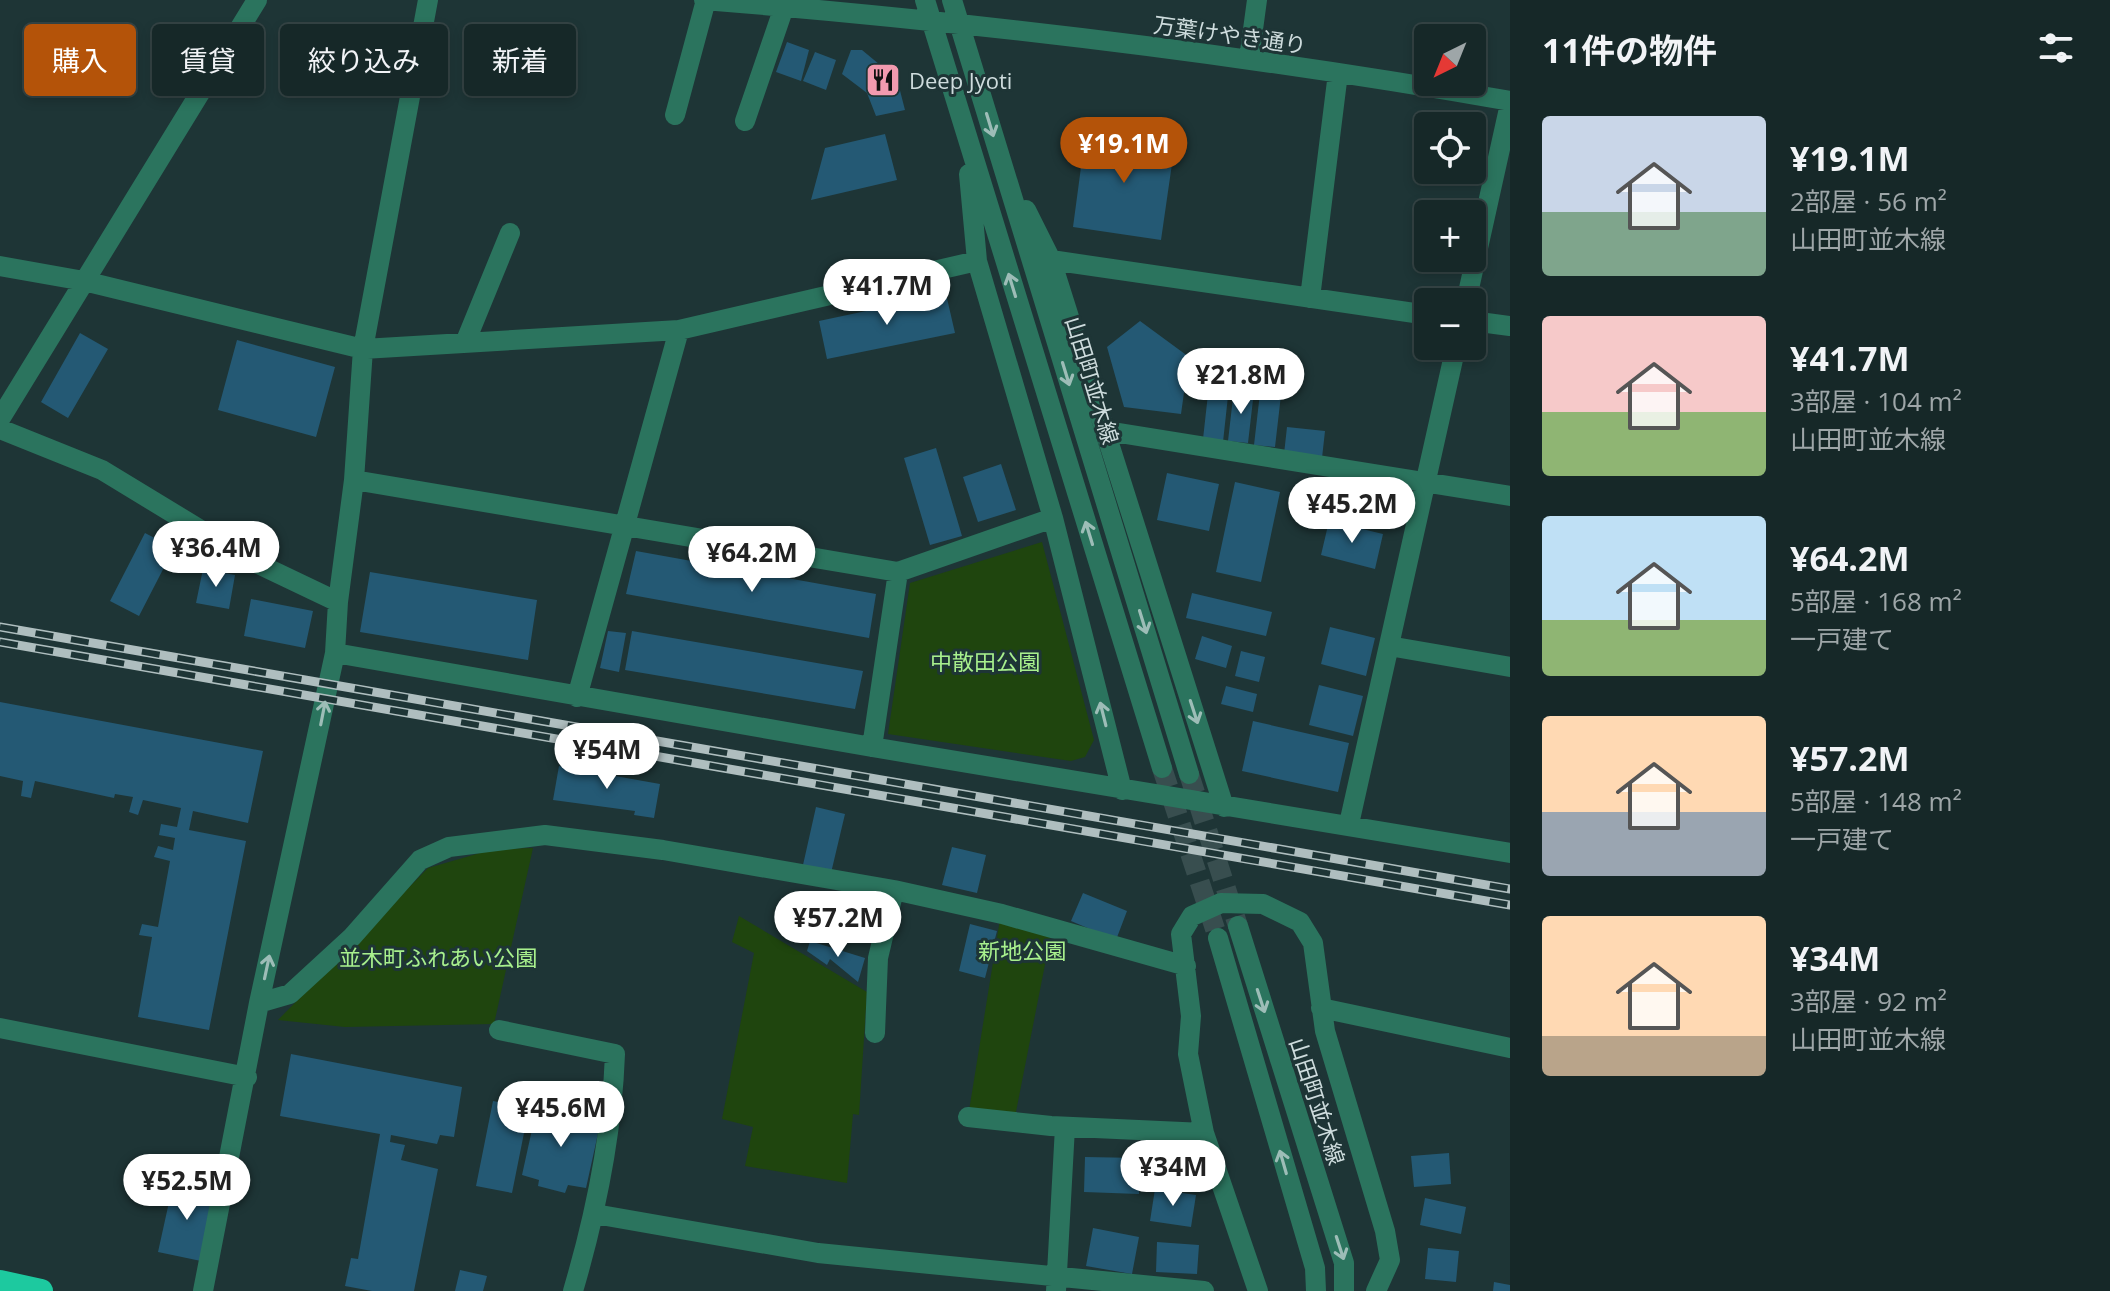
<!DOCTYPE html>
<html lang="ja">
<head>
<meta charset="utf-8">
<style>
  body { margin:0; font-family:"Open Sans","Noto Sans JP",sans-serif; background:#233434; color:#f1f3f6; height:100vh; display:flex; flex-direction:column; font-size:30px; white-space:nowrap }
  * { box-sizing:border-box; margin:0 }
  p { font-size:26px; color:#9ea6a8 }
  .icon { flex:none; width:44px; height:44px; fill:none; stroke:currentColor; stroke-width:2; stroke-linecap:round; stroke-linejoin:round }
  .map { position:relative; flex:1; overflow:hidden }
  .drawer { display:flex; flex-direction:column; background:#162828; width:600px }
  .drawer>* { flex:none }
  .top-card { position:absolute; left:24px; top:24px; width:760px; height:72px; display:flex; gap:16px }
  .needle { width:52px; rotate:223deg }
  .fabs { position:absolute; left:1414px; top:24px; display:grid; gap:16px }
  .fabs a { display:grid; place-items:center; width:72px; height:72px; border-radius:8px; background:#162828; box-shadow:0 4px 12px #0003,0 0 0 2px #354445; font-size:40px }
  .price { position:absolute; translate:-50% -68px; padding:0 18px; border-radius:28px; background:#fff; color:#222; font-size:26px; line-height:52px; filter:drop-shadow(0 2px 4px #0008) }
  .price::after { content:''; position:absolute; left:50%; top:48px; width:24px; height:18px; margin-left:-12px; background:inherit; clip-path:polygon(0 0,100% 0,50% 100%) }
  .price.on { background:#b45309; color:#fff }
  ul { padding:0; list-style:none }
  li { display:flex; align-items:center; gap:24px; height:200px; padding:0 32px }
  li span { display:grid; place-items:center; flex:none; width:224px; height:160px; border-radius:8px; color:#555 }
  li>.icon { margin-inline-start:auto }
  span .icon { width:96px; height:96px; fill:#fffc; stroke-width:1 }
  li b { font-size:34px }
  h2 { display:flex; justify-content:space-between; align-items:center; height:96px; padding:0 32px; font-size:34px }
  .tag { padding:0 28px; border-radius:8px; background:#162828; box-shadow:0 4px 12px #0003,0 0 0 2px #354445; font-size:28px; line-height:72px }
  .tag.on { background:#b45309; color:#fff }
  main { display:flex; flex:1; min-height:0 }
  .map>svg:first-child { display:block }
</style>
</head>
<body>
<main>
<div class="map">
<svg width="1510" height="1291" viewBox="0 0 1510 1291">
  <rect width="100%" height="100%" fill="#1e3536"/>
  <path fill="#1f450e" d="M1042,542L1094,740L1085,757L1071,761L888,734L910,583Z
    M533,848L494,1024L345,1027L278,1020L428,868L494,849Z
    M1001,913L1052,929L1014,1122L968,1117Z
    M739,916L867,992L859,1115L853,1114L847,1183L745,1166L753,1127L722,1119L754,953L732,942Z"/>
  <path fill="#245974" d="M787,42L809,50L801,81L776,72Z
    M851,50H862L897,79L905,110L876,116L867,93L842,74Z
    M815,52L836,60L826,90L803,81Z
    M1086,130L1175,143L1161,240L1073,227Z
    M885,134L897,180L811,200L825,148Z
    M946,294L955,333L827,359L819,321Z
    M1140,321L1189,357L1181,414L1124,407L1107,347Z
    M80,333L108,349L68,418L41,402Z
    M237,340L335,367L316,437L218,410Z
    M1209,385L1229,387L1223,442L1203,439Z
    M1234,389L1254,391L1248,443L1228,441Z
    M1260,393L1281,395L1275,447L1254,445Z
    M1287,427L1325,431L1322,458L1284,454Z
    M936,448L962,536L930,545L904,458Z
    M1001,464L1016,510L978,522L963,477Z
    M1167,473L1219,484L1209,531L1157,520Z
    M1235,482L1280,492L1261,582L1216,572Z
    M1329,521L1383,534L1375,569L1321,555Z
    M145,533L174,548L139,616L110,601Z
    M636,551L876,594L869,638L626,594Z
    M203,569L235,575L229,609L196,603Z
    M370,572L537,600L528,660L360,632Z
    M1192,593L1272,612L1266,636L1186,618Z
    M251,599L313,611L305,648L244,636Z
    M1330,627L1375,638L1366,676L1321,664Z
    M608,631L626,633L619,672L600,668Z
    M632,631L863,671L855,709L625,670Z
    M1202,636L1232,646L1226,668L1195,659Z
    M1241,651L1265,657L1259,682L1235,676Z
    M1319,685L1363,696L1353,736L1309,725Z
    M1226,686L1257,694L1253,712L1221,704Z
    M0,702L263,751L248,823L193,811L189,830L246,841L209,1030L138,1017L152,937L139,935L142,924L158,927L170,861L154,857L158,846L173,850L175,838L159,835L161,824L177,827L181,808L143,800L138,815L129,812L133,797L115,794L114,798L35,781L31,798L21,796L23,781L0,776Z
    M1253,721L1349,743L1338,792L1242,771Z
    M559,766L660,784L654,818L634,815L635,811L553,800Z
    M816,807L845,814L831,873L803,865Z
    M952,847L986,855L977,893L942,885Z
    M1083,893L1127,911L1116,940L1071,921Z
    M970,924L997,931L985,978L959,971Z
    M810,941L865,958L858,982L830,959L827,965L807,951Z
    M291,1054L462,1087L454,1137L440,1135L437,1144L391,1135L390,1142L405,1145L401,1160L438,1169L414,1291H372L345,1286L351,1258L358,1259L380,1134L280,1116Z
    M493,1101L529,1108L512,1193L476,1186Z
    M553,1101L587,1110L584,1125L599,1129L586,1188L568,1185L565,1193L538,1186L539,1180L522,1175L535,1116L548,1119Z
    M1449,1153L1451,1184L1414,1187L1411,1156Z
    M1085,1157L1140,1158L1139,1194L1084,1192Z
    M173,1184L215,1192L201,1261L158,1252Z
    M1155,1189L1196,1195L1191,1227L1150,1221Z
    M1425,1198L1466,1207L1461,1234L1420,1225Z
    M1093,1228L1139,1237L1132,1274L1086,1266Z
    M1157,1242L1199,1245L1197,1274L1156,1272Z
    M1428,1248L1459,1251L1456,1282L1425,1279Z
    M460,1270L487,1276L483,1291H455Z
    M1494,1282L1510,1285V1291H1493Z"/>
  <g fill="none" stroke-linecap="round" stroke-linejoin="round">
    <path stroke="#384e4f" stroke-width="20" stroke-dasharray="20 10" stroke-linecap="butt" d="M1162,768L1218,938
      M1189,774L1238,926"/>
    <path stroke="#2b745e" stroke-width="20" d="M704,0C974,22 1243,54 1510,101
      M925,0L1162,768
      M952,0L1189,774
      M1249,59L1257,0
      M675,115L706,0
      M745,121L784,7
      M969,174L977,261L1053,518L1122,790
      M1026,210L1051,260L1224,807
      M1051,260L1428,315
      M0,266L84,281L363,349L679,330L977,261
      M1310,298L1338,73
      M1466,302L1510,104
      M1472,321L1510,326
      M465,343L510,233
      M0,419L257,0
      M0,429L102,470L250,560L338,602
      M1107,431L1510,496
      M354,480L898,572L1053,518
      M1389,646L1510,667
      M335,653L872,747L1510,853
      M577,697L679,330
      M872,747L898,572
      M1349,824L1456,346
      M1238,926L1344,1263V1291
      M1218,938L1315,1268L1316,1291
      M259,1003L290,994L352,937L420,860L449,847L545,835L663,850L894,890L1002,914L1186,966
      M1321,1008L1510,1048
      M0,1028L247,1077
      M499,1030L615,1054C612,1136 596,1213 573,1291
      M875,1033L878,958L894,890
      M968,1117L1051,1126L1204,1133
      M595,1214L818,1253L1204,1291
      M203,1291L259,1003L335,653L338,602L354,480L363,349L428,0
      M1056,1291L1065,1127
      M1258,1291L1204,1133L1188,1054L1191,1016L1181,934L1192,916L1221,903L1263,904L1300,922L1313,943L1325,1031L1385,1231L1390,1260L1376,1291"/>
    <path stroke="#1dc99f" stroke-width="24" d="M0,1282L41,1291"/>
    <g stroke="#afbebf" stroke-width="9">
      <path id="rail" d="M0,627L1510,889
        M0,642L1510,905"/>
    </g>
    <use href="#rail" stroke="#1e3536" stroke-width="6" stroke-dasharray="18" stroke-linecap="butt"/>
  </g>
  <defs><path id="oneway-shaft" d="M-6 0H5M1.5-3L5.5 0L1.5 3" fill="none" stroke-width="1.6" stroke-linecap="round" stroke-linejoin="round" transform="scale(2)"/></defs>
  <g stroke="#9dbdb7">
    <use href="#oneway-shaft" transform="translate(990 125) rotate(73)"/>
    <use href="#oneway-shaft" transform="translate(1012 285) rotate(-107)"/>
    <use href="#oneway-shaft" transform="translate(1066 374) rotate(73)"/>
    <use href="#oneway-shaft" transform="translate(1089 533) rotate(-107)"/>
    <use href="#oneway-shaft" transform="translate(1143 622) rotate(73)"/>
    <use href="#oneway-shaft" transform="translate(1194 712) rotate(72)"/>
    <use href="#oneway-shaft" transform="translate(323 713) rotate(-79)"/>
    <use href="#oneway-shaft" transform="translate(1103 714) rotate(-104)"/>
    <use href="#oneway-shaft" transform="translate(267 967) rotate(-78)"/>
    <use href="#oneway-shaft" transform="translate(1261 1001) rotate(72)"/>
    <use href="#oneway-shaft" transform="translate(1283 1162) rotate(-106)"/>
    <use href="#oneway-shaft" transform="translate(1340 1248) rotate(72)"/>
  </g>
  <defs>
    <g id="restaurant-square" transform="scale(1.8)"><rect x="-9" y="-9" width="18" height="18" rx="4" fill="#f29aaf" stroke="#1e3536"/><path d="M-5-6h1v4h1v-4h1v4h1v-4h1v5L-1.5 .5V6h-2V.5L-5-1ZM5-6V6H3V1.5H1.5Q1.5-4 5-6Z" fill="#111"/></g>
  </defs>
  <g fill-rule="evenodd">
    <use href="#restaurant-square" x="883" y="80"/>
  </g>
  <g text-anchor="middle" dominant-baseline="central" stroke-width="6" stroke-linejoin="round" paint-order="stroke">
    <g font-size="22" fill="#cedcdd" stroke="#1e3536">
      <text transform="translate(1230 34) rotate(8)">万葉けやき通り</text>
      <text transform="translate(1093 380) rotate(73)">山田町並木線</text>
      <text transform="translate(1318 1101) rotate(72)">山田町並木線</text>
    </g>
    <g font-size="22" fill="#cedcdd" stroke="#1e3536" text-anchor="start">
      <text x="909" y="80">Deep Jyoti</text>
    </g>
    <g font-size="22" fill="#a8f08d" stroke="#1e3536">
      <text x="985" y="661">中散田公園</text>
      <text x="1022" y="950">新地公園</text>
      <text x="438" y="957">並木町ふれあい公園</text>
    </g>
  </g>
</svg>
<div class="fabs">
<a><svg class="needle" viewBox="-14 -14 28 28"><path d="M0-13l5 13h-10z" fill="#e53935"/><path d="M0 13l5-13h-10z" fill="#9ea6a8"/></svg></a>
<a><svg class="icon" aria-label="locate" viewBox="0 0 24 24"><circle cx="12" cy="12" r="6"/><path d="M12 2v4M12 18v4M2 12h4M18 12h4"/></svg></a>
<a>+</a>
<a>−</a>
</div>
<b class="price on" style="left:1124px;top:185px">¥19.1M</b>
<b class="price" style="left:887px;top:327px">¥41.7M</b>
<b class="price" style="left:1241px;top:416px">¥21.8M</b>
<b class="price" style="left:1352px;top:545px">¥45.2M</b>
<b class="price" style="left:216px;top:589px">¥36.4M</b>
<b class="price" style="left:752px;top:594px">¥64.2M</b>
<b class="price" style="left:607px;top:791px">¥54M</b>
<b class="price" style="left:838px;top:959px">¥57.2M</b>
<b class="price" style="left:561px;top:1149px">¥45.6M</b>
<b class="price" style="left:1173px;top:1208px">¥34M</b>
<b class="price" style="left:187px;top:1222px">¥52.5M</b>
<div class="top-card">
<a class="tag on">購入</a>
<a class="tag">賃貸</a>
<a class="tag">絞り込み</a>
<a class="tag">新着</a>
</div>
</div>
<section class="drawer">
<h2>11件の物件<svg class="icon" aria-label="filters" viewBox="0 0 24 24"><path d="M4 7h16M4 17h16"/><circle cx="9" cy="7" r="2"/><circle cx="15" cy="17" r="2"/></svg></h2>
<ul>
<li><span style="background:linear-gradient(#c9d6e8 60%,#7fa58c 0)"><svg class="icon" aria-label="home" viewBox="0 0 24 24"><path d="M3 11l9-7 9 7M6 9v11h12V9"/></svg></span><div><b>¥19.1M</b><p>2部屋 · 56 m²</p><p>山田町並木線</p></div></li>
<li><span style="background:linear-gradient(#f6c9c9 60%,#8fb573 0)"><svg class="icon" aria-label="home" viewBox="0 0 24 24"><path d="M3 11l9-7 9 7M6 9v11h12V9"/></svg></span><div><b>¥41.7M</b><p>3部屋 · 104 m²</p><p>山田町並木線</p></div></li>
<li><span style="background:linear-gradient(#bfe0f5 65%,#8fb573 0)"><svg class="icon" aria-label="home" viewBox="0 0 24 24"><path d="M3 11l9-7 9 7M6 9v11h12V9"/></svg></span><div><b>¥64.2M</b><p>5部屋 · 168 m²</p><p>一戸建て</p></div></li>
<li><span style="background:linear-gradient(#ffd9b3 60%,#9aa5b1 0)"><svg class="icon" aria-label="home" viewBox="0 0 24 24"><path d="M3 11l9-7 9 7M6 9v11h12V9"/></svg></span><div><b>¥57.2M</b><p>5部屋 · 148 m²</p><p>一戸建て</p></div></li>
<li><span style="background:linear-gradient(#ffd9b3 75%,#b9a48a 0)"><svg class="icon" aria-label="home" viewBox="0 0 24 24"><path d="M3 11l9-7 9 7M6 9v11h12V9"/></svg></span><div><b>¥34M</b><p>3部屋 · 92 m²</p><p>山田町並木線</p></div></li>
</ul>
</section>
</main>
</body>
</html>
